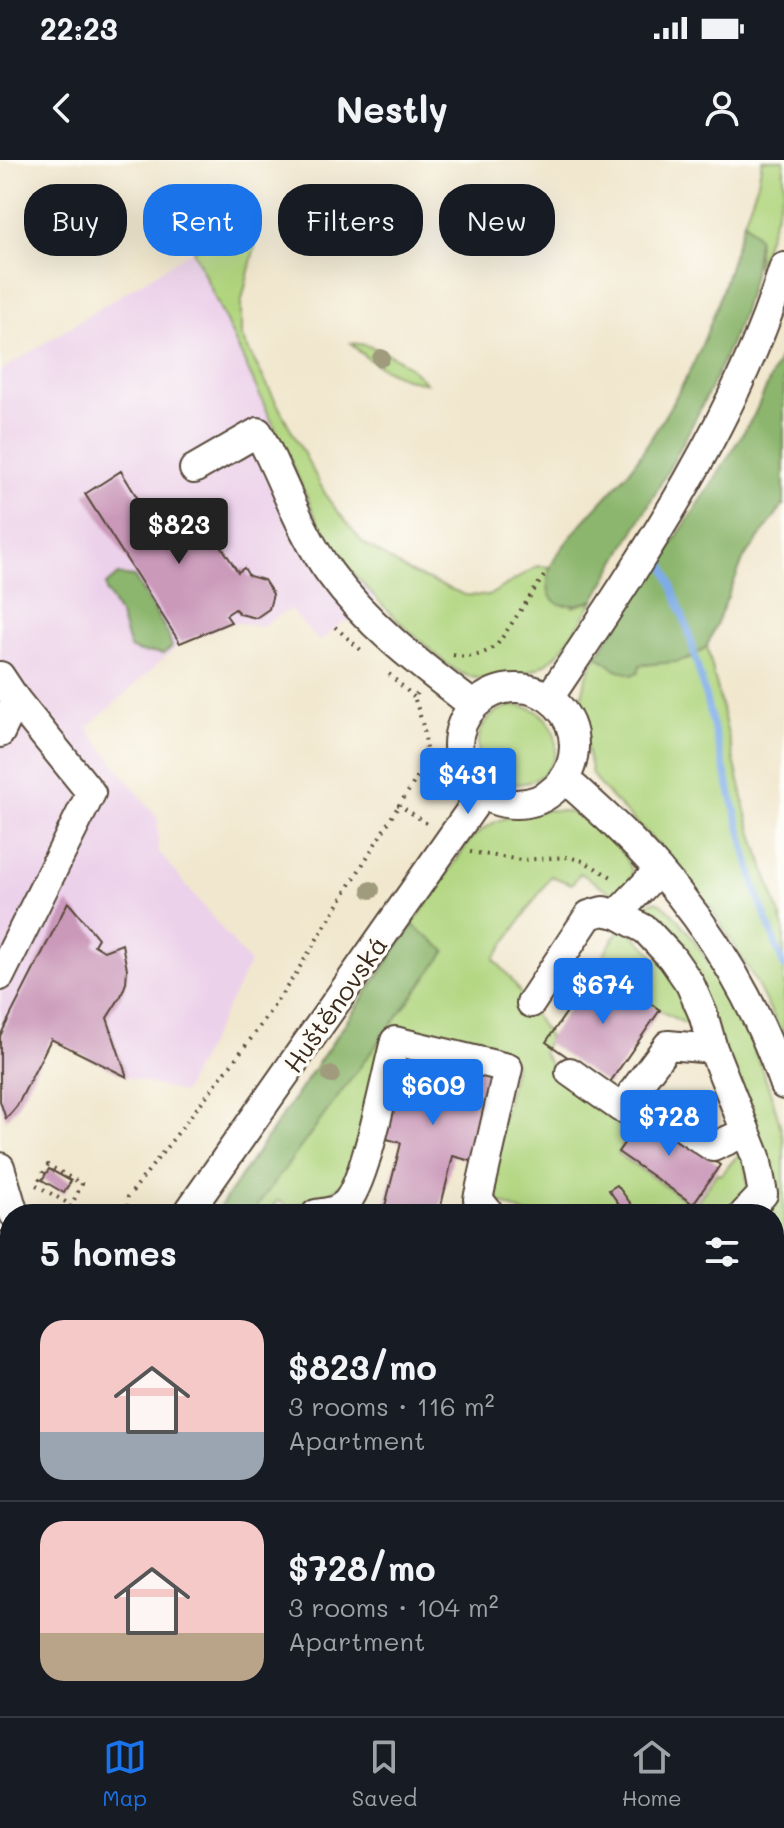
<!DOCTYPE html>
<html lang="en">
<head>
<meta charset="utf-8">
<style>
  body { margin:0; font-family:Mali,sans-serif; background:#242831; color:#f1f3f6; height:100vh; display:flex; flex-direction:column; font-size:30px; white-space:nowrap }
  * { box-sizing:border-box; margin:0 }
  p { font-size:26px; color:#9ea1a6 }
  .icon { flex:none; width:44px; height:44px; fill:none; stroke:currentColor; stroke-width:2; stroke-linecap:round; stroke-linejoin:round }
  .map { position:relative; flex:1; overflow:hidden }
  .panel { position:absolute; left:0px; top:1044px; width:784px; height:512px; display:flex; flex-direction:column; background:#171b24; border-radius:32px 32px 0 0; box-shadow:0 8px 32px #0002 }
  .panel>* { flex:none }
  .guide { position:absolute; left:24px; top:24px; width:736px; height:72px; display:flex; gap:16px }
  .price { position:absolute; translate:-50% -68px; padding:0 18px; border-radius:8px; background:#1a73e8; color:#fff; font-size:26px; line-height:52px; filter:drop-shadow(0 2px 4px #0008) }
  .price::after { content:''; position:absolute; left:50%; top:48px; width:24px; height:18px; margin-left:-12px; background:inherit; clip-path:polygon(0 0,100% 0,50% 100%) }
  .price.current { background:#222; color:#fff }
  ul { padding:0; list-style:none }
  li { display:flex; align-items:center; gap:24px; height:200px; padding:0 40px }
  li+li { border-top:2px solid #363941 }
  li span { display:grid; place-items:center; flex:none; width:224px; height:160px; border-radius:24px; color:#555 }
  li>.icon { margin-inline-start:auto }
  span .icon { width:96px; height:96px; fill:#fffc; stroke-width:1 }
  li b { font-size:34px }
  h2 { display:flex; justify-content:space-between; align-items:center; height:96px; padding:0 40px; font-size:34px }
  .pill { padding:0 28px; border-radius:32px; background:#171b24; box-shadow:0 8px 32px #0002; font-size:28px; line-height:72px }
  .pill.current { background:#1a73e8; color:#fff }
  .status { display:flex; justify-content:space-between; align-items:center; height:56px; padding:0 40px; background:#171b24; direction:ltr }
  .status svg { height:22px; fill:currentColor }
  header { display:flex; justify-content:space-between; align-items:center; height:104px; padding:0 40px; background:#171b24; font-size:36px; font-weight:800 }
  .menu { display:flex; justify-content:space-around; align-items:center; height:112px; border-top:2px solid #363941; background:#171b24; font-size:22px; color:#9ea1a6 }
  .menu a { display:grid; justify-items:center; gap:4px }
  .menu .current { color:#1a73e8 }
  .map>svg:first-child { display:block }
</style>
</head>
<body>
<div class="status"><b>22:23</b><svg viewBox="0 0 49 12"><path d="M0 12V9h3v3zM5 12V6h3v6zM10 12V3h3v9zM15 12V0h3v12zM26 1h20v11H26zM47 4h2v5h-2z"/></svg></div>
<header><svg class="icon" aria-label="back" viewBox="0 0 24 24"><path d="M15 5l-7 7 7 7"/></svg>Nestly<svg class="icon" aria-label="person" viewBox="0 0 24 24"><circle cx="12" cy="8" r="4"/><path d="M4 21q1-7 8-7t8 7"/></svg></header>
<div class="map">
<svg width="784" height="1556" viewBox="0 0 784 1556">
  <rect width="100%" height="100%" fill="#fdfcf7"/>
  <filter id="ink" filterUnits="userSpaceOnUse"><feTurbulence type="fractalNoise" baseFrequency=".0125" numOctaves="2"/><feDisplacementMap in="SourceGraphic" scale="16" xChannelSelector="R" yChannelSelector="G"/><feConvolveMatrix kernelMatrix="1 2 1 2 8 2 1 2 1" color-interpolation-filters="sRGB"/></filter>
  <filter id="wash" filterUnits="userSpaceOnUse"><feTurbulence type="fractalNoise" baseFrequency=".006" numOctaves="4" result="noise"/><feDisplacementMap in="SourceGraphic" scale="32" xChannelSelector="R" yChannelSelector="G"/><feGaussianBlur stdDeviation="1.8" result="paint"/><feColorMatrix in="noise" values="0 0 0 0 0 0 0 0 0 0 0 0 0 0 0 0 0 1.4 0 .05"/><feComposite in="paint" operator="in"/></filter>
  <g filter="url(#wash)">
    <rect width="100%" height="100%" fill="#f1e7ce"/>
    <path fill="#ecd1ea" d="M193,90L324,375L348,409L375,438L347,463L344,461L319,482L290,449L260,467L234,462L180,484L87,568L158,659V691L250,803L183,933L127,917L51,879L17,946L6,959L0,946V211Z"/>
    <path fill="#cbbfd5" d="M0,1070L10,1075V1234L0,1244Z
      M774,1155L784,1288V1455L774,1456Z
      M774,1523H784V1556H521L527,1546H774Z
      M43,1546H419L417,1556H35Z"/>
    <path fill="#b0d57e" stroke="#76804e" stroke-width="2" d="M762,0H784V29L757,110L758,77L744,61L758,22Z
      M242,65L255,70L257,78L241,144V176L328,339L362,382L409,412L465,435L488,436L538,406L550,407L548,422L573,447L594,440C581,460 569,485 551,500C533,515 485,525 463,514C448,508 436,494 424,484C386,451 353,416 324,375L193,90Z
      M351,183C379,185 408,202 426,223C399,219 369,204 351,183Z
      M707,486L748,659L784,768V877L752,815L710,746L664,691L601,627L592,614L579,549L586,518L597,495L614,508C647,504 680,506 707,486Z
      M478 585a39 39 0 1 1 78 0a39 39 0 1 1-78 0Z
      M547,650C555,650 563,650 571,653C594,663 665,717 614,734L580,713L572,724L551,716L494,799L510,817L549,877L543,893L559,916L633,969L617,993L694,1046L717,1013L721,1015L743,989L749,1037L732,1054H526L501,1043L486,1032L515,903L392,872L356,1013L322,1039L287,1046L278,1040L266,1054H215L471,679C497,655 514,656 547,650Z
      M654,741C680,743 739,854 750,880C764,912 776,946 784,980V1288L775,1175L774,1054H771L769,1010L641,752L640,748Z
      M623,764L674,815L694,864L692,867L660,851L595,808Z
      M0,1173L10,1178V1242L0,1254Z
      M10,1321V1385L0,1377V1334Z
      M784,1478V1523H774V1479Z"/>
    <path fill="#8cb66d" stroke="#647046" stroke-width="2" d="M744,61L758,77C755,133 733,179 710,229C675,302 634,370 594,440C566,449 543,450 549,412C553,390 609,335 625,316C644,292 669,249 684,222C712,171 726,116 744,61Z
      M784,188V344L743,400L707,486L693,497L676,502L640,505L638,512L632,515L614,508L597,495L710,327L754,255Z
      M118,415L134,417L168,474L172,487L163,494C151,489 147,497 130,488L120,456L106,431V425Z
      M413,765L446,791L251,1054H215Z"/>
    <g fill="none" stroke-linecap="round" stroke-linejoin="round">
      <path stroke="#7eace8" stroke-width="7" d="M657,385L688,470L756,730L784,807"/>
    </g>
    <g id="blocks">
      <path fill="#ca98b9" d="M121,311L168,388L207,364L238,412L244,408L249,416L264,420L273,434L269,449L256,458L240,454L235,449L226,455L231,462L180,483L85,334Z
        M68,742L98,778L94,785L104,791L122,784L127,809L126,823L121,836L107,858L127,917L51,879L17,946L6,959L0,941V876Z
        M598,807L660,850L608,925L546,882Z
        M398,889L500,915L478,1003L453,996L439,1054H383L401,983L377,976Z
        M645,953L720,1005L693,1044L618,992Z
        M49,1009L71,1021L64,1033L42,1020Z
        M617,1025L634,1048L626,1054L609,1030Z
        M774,1533H777L779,1556H714L713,1546H774Z
        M87,1546H122L134,1556H99Z
        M146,1546H315L328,1556H158Z
        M531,1546H602V1556H532Z
        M385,1547L395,1556H377Z"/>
    </g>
  </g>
  <g filter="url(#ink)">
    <use href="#blocks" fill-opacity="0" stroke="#564638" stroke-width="2"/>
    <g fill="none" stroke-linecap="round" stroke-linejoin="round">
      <g stroke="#564638" stroke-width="32">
        <path id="minor" d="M194,309L258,272C283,318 299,371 330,413C369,467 422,506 474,546
          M0,516L16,540L91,633L0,816
          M458 586a58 58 0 1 1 116 0a58 58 0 1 1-116 0Z
          M549,538C640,402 735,264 784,107
          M0,573L16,540
          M565,619C597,648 629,676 658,709C713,771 757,846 784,925
          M659,710L617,754L646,770L672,798L690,824L703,854L713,889L756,997L763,1034L744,1054
          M531,843L589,755L603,751L617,754
          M570,912L621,948L668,885L713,889
          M632,933L713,987L746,972
          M0,1007L14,1054
          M187,1054L482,634
          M316,1054C327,1052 336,1052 345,1044C366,1024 386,914 395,881L508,908L478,1039L490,1054
          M0,1097L3,1099L10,1084
          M0,1295L10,1283
          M0,1399L10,1400
          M774,1469L784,1468
          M71,1546L83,1556
          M622,1546L623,1556
          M339,1549L342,1546
          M473,1556L479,1546"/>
      </g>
      <path stroke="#564638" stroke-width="4" stroke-dasharray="2 6" stroke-linecap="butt" d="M335,467L361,490
        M453,495C470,499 483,495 497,485L546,413
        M389,514L414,537
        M417,533L414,537C432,590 431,599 399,645L429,665
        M470,692L521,700L568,697L583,701L615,719
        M67,1054L82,1024L48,1005L36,1025L71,1045
        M126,1054L128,1037L253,876L295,815L399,645
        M0,1230L10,1220
        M0,1489L10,1497"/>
      <use href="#minor" stroke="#fff" stroke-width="28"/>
    </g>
    <g fill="#a09b7d">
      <circle cx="381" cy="198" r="9"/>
      <circle cx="371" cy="730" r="9"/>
      <circle cx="331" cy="915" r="9"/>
    </g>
  </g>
  <g text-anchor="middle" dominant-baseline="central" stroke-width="7" stroke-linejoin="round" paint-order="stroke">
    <g font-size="26" fill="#3b2a1e" stroke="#fdfcf7">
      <text transform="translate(335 844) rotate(-55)">Huštěnovská</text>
    </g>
  </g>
</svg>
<b class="price current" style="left:179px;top:406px">$823</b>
<b class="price" style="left:468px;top:656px">$431</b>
<b class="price" style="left:603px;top:866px">$674</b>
<b class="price" style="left:433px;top:967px">$609</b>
<b class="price" style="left:669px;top:998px">$728</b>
<div class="guide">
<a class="pill">Buy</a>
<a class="pill current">Rent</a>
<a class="pill">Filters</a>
<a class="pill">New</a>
</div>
<section class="panel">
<h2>5 homes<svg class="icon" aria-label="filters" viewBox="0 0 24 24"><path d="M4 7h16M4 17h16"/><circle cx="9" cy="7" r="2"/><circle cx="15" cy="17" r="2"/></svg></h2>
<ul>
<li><span style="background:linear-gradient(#f6c9c9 70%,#9aa5b1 0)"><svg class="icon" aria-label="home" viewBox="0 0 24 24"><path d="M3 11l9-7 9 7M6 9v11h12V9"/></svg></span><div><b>$823/mo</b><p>3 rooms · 116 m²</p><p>Apartment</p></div></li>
<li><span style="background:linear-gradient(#f6c9c9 70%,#b9a48a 0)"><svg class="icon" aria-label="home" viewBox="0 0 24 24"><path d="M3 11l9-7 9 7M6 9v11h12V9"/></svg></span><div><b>$728/mo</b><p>3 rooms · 104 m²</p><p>Apartment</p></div></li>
</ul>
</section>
</div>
<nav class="menu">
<a class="current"><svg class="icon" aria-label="map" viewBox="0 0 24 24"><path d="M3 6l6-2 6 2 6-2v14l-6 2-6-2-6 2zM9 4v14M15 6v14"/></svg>Map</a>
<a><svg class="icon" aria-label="saved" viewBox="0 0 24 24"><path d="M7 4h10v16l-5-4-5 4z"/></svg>Saved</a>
<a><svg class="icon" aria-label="home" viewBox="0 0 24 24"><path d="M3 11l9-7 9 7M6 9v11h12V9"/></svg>Home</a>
</nav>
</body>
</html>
